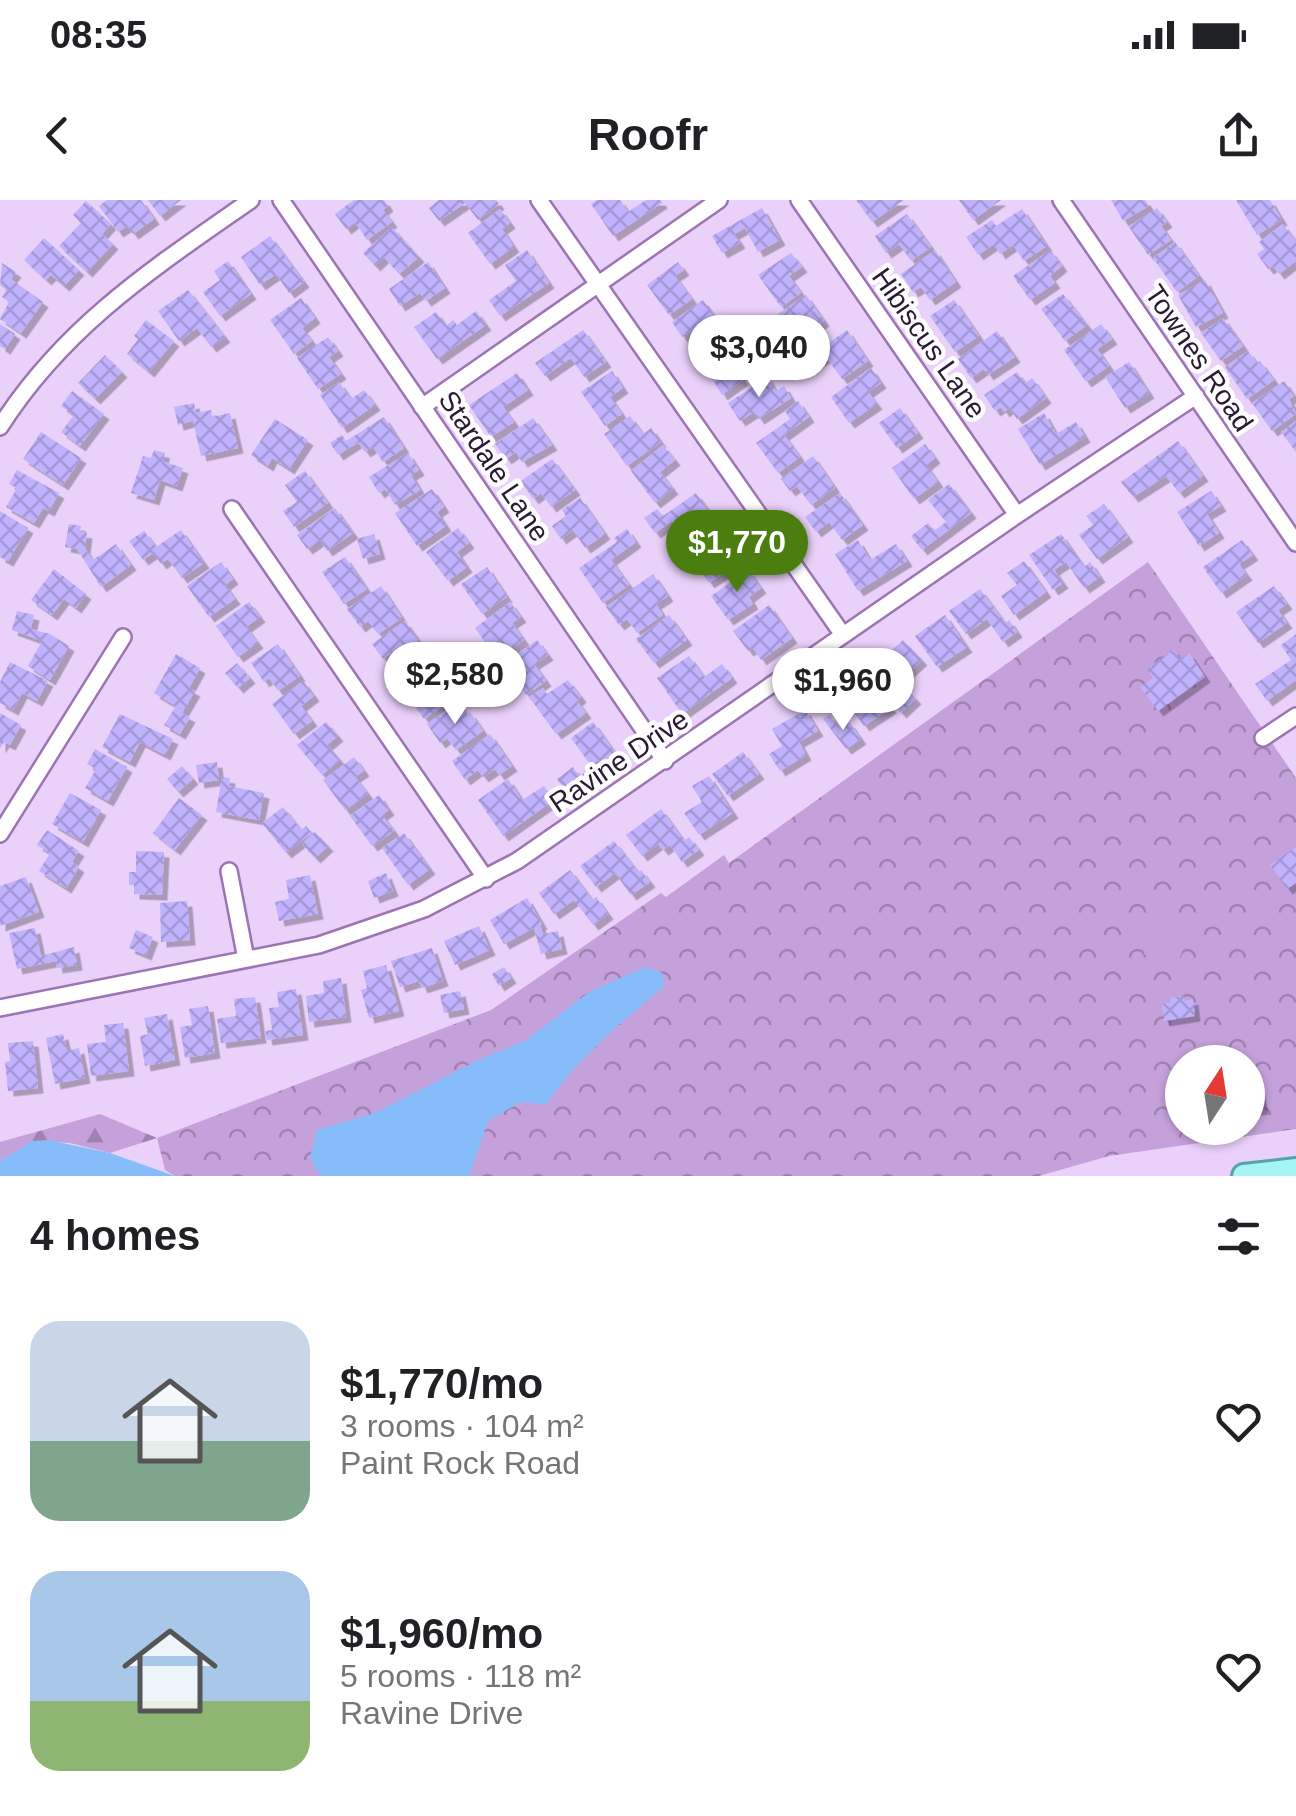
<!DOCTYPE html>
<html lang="en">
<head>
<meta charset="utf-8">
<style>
  body { margin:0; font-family:Arial,sans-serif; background:#f6f6f6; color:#202124; height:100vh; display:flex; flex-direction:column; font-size:38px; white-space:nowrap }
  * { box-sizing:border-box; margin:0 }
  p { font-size:32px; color:#757577 }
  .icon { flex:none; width:55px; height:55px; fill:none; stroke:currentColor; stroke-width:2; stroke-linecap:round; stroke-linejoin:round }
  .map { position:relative; height:976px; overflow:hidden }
  .side { display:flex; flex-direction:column; background:#fff; flex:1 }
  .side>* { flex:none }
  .needle { width:65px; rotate:12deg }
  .buttons { position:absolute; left:1165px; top:845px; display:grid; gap:20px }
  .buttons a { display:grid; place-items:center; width:100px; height:100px; border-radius:50%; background:#fff; box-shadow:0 2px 8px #0004; font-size:50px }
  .price { position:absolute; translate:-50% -85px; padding:0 22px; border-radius:35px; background:#fff; color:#222; font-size:32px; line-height:65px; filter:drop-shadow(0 2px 5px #0008) }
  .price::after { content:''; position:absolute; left:50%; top:60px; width:30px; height:22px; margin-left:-15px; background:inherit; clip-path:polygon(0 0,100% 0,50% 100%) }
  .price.selected { background:#4b7e0e; color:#fff }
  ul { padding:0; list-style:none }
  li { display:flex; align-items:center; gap:30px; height:250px; padding:0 30px }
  li span { display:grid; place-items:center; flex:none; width:280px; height:200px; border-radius:30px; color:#555 }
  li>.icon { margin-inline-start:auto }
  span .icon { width:120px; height:120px; fill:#fffc; stroke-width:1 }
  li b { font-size:42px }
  h2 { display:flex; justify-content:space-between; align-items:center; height:120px; padding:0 30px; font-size:42px }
  .status { display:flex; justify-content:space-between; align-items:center; height:70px; padding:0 50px; background:#fff; direction:ltr }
  .status svg { height:28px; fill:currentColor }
  header { display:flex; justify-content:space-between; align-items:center; height:130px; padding:0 30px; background:#fff; font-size:45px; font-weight:600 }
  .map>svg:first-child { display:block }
</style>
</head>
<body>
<div class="status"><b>08:35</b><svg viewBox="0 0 49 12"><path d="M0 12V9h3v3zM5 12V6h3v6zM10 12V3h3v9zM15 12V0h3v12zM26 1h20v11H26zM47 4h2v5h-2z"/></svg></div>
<header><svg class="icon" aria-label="back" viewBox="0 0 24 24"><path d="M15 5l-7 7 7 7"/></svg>Roofr<svg class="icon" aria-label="share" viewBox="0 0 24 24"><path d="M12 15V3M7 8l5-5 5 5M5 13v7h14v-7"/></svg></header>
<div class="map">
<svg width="1296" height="976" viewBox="0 0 1296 976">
  <defs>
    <pattern id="forest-firs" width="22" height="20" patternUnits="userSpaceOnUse" patternTransform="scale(2.5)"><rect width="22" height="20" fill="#c5a1db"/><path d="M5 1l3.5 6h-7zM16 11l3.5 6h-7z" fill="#a082b2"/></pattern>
    <pattern id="park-crowns" width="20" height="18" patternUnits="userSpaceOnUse" patternTransform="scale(2.5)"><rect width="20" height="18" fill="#c5a1db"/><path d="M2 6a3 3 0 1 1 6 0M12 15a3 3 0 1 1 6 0" fill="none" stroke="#a082b2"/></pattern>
    <pattern id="building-cross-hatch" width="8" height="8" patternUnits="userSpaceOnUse" patternTransform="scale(2.5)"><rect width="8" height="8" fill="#c0b2fd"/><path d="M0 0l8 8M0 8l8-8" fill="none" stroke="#a598d9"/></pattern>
    <filter id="shadow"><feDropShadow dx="5.5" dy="5.5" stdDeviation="0" flood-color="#0004"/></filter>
  </defs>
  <rect width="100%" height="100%" fill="#ead1fa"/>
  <path fill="url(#forest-firs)" d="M100,914L157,938L110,953L70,943L33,941L0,961V942Z"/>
  <path fill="url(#park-crowns)" fill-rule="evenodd" d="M1148,362L1296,578V929L1109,956L1039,976H175L165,970L157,938L491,810L661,693L666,697L724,655L729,663ZM1182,862H1248V928H1182Z"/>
  <path fill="#c5a1db" d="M1159,720L1190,734L1175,768L1144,754Z"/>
  <path fill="#86bcfa" d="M645,767L662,773L664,786C617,827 583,852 546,905L521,902L488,921L469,976H320L310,958L317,930L375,913L478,860L525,841L589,792Z
    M48,940L110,953L175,976H0V961L32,941Z"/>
  <path fill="url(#building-cross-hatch)" filter="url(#shadow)" d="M107,0H141L154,19L133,34L127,26L118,32L99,6Z
    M148,0H181L160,16Z
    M354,0H384L388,6L383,10L392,22L367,40L355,22L346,29L335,14Z
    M439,0H496L499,4L478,20L465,3L439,21L429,8Z
    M597,0H620L628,12L646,0H660L662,3L613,36L591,4Z
    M856,0H904L872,22Z
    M959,0H1001L973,20Z
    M1111,0H1145L1149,6L1123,21Z
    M1236,0H1270L1282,20L1257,35Z
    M86,1L111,24L102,34L113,44L87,72L59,46L81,23L73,15Z
    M762,8L780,40L758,52L745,28L734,34L740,43L722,53L712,36Z
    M1157,8L1167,22L1161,26L1171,40L1148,55L1129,27Z
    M500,9L510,23L502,29L514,47L490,64L468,33Z
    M1022,9L1047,46L1024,61L1013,45L1000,54L994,44L978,55L966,37L992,20L996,26Z
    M907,14L931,47L911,61L899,44L886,53L875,36Z
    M1283,24L1296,42V61L1279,74L1273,66L1268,69L1257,54L1264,49L1259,42Z
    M392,27L419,57L399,74L384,57L375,66L363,53Z
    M270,36L304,82L289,93L276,74L260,85L241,57Z
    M44,38L79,70L64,86L51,75L46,80L24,60Z
    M1175,42L1199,76L1177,92L1153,58Z
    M527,50L549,83L500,116L489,100L516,81L505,65Z
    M935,50L956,82L930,100L921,87L913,92L901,74Z
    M1050,50L1062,66L1050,76L1055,83L1030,100L1013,76Z
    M791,53L802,67L789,76L801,93L781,107L758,75Z
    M228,61L251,94L220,116L203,92L220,80L214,71Z
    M428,62L445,88L426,101L420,93L400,106L389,89Z
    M678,62L684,70L675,76L692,99L669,115L647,85Z
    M2,63L16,72L11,79L43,102L21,133L0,119L9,102L2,97L7,90L0,85Z
    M1205,80L1223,113L1196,127L1178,95Z
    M188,90L225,137L211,147L197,128L179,141L158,111Z
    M1063,94L1087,125L1065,141L1041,109Z
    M806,95L824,121L796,141L778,114Z
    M301,98L315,118L302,128L312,141L294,154L270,120Z
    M703,100L726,132L703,148L691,131L682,137L672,122Z
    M954,100L979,136L955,152L930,116Z
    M476,111L486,125L437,159L414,127L436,112L446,126L453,120L457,125Z
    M1223,118L1243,146L1221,161L1201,133Z
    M146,120L174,141L149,172L127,154L138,139L134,136Z
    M0,124L15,134L5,149L0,146Z
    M758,124L763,144L731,152L727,157L743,180L722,195L703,164L725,146L736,145L732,130Z
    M1101,124L1112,139L1097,149L1109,166L1086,182L1064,150Z
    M583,130L606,162L584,177L571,158L545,176L535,163Z
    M847,130L868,161L842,179L826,157L802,173L792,159L805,150L810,156Z
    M997,131L1015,157L988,175L984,169L971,178L958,159Z
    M328,137L338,151L329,157L341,174L318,189L297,158Z
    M1248,151L1257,163L1260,161L1274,180L1247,199L1225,167Z
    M105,155L122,172L95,199L78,183Z
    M1129,162L1149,193L1125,208L1105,177Z
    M871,168L881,183L868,192L877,204L849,223L831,197Z
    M612,171L623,188L610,197L622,214L605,226L581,192Z
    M1017,172L1025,183L1032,178L1046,198L1017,219L1009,208L1004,212L1001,207L995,211L984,195Z
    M517,173L528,190L503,207L514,222L491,237L469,205Z
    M767,177L776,191L784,186L791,198L759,219L754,212L740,221L728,203Z
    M1284,181L1294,196L1289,199L1296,214L1272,231L1252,203Z
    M339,182L351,199L364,190L375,205L342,228L320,195Z
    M72,191L104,214L80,246L61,232L74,215L61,206Z
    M798,201L809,217L784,235L800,257L778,273L756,243L790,219L785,211Z
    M194,203L196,213L211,210L212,217L230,213L238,248L201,256L193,221L178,225L174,207Z
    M900,208L918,233L897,248L879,223Z
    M1044,213L1056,234L1076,222L1085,237L1040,265L1018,229Z
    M630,216L643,234L651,228L661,242L627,266L604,234Z
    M384,217L404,248L383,262L373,247L365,252L358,242L338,255L330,243L342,235L346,241Z
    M533,218L552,245L522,262L516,252L506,259L495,244Z
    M275,219L308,240L289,269L272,258L268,266L251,255Z
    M1296,221V252L1281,232Z
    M41,232L81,258L63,285L23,259Z
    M1178,241L1203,276L1179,293L1166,276L1133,297L1121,282Z
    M925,244L935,258L926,265L938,282L914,299L892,268Z
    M663,245L675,260L660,272L673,289L655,303L631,271Z
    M154,250L165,253L162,261L183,268L177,286L160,280L154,300L131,293L143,256L151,258Z
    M408,253L419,270L411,275L420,290L395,305L385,289L379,293L369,277Z
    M813,256L835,288L811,305L797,286L790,291L781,279Z
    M552,259L575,290L551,307L541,293L533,299L521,281Z
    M17,270L59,293L49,311L43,308L34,323L6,307L17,288L9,284Z
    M305,271L328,303L294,327L283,311L297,302L285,285Z
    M949,284L971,313L922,350L911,336L928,323L934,331L946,322L928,300Z
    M432,289L444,307L437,312L446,326L417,346L395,313Z
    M1211,291L1221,306L1207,314L1219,333L1199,346L1177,312Z
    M696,293L718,324L698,337L691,327L682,334L672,321L655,333L644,318L657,309L663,316Z
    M840,293L863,325L842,340L829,322L816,332L805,317Z
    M580,298L605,334L585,348L573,330L561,339L552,326L566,316L562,310Z
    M1104,304L1128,337L1097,359L1079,335L1093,325L1086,316Z
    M335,308L353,333L327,351L320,340L307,349L297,335Z
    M0,311L28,328L8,361L0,357Z
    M69,324L81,326L80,332L87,333L85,349L93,360L116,344L131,365L101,387L77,349L65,347Z
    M458,328L469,343L457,352L467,367L448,381L426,352Z
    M627,329L636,342L611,360L629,385L603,403L579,368L617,342L614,338Z
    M719,329L731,347L724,352L734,366L709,383L687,351Z
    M181,330L204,363L182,378L168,359L161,364L153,353L143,360L129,341L144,331L156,347Z
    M374,334L380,354L363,359L357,339Z
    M1061,334L1084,367L1090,362L1100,377L1084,388L1066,362L1054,370L1063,383L1053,390L1029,355Z
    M858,340L870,360L896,344L907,361L858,391L835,354Z
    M1242,340L1253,355L1239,364L1247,375L1221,393L1203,367Z
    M345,357L367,389L344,404L322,372Z
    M1024,361L1046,392L1014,415L1001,396L1017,385L1007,373Z
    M221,362L233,379L225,385L235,399L209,417L187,386Z
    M487,367L507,397L482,414L461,384Z
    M54,369L86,394L76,408L64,399L52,415L31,400Z
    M748,370L761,388L749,397L753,404L728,420L711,396Z
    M653,374L668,396L656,404L663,415L637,433L627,419L619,425L606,407Z
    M381,386L402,418L378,434L368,421L360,427L347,409Z
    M1274,386L1287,404L1278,410L1287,423L1258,443L1236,412Z
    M980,389L1005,423L1009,420L1017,432L1003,442L987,419L966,434L949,411Z
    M249,402L260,417L246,427L258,443L238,457L216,426Z
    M510,402L521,417L512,423L524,440L497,459L475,428Z
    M769,405L792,438L761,460L753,448L748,451L733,431Z
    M17,411L34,415L31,429L50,434L69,446L50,480L28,466L42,441L12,430Z
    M669,415L687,440L654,463L636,439Z
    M945,415L967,447L937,467L915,436Z
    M405,421L427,452L407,467L395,450L383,459L372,444Z
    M1296,434V480L1267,501L1255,484L1291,460L1281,445Z
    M537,440L548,455L534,464L546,481L526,495L504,464Z
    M903,440L922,460L899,481L916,499L901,513L890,500L899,492L875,465Z
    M278,444L300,476L278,491L269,478L264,482L251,463Z
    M450,449L459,463L429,482L445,505L424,519L402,487L440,461L437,458Z
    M1173,449L1180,459L1189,453L1205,477L1158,511L1140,487L1153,478L1147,469Z
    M176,454L200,468L189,488L195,491L182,513L190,517L180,534L164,525L176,506L154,493Z
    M689,456L704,477L722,464L732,478L682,514L657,478Z
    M10,462L48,481L37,501L22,493L13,510L0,503V482Z
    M237,463L250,478L238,488L225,473Z
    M863,469L891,508L864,526L846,501L858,493L848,480Z
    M568,480L581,497L577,501L586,513L556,534L529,497L543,488L547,494Z
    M303,481L314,496L301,506L312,521L294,534L272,504Z
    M458,502L467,515L470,512L483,531L456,550L447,538L440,543L427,524Z
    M805,510L818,531L799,542L806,555L780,571L769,554L782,546L772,529Z
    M0,513L21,525L10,545L4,542L0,548Z
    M120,514L173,539L165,555L140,542L130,562L102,547Z
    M829,515L839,529L849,522L861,539L846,549L823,519Z
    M326,522L338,536L327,545L340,560L322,575L297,545Z
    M593,522L618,557L567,593L557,579L573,567L579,576L592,567L571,538Z
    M490,534L512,566L499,575L495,569L483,577L478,570L465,580L452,561Z
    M95,549L127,567L108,601L85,588L96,569L87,564Z
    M743,552L759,574L728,596L712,574Z
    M354,557L364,571L355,577L368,594L345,610L323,580Z
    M217,562L219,580L199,583L196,565Z
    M182,566L193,579L178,592L167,579Z
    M709,576L733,613L699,635L684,613L702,602L692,586Z
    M222,577L230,578L229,586L264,593L259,620L216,612Z
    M508,579L522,600L544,586L554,600L503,636L478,600Z
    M70,593L101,610L83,642L52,624Z
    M379,595L389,610L382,615L394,631L372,646L350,616Z
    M179,598L202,615L175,650L153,633Z
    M283,607L301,630L306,626L312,633L286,653L262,623Z
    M661,609L684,641L689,637L699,650L682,662L670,645L663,650L658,644L642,656L626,635Z
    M47,630L79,651L72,662L79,667L66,688L39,671L50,653L37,645Z
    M315,632L328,646L315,658L302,644Z
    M404,633L430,669L408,685L382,648Z
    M614,641L638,672L641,670L650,682L631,695L615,673L596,687L580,666Z
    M1296,647V683L1287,689L1270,665Z
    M136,651L164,652L162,695L134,694V685H129V672H136Z
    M570,670L592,700L596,697L608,714L593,725L574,700L554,714L539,693Z
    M386,673L393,691L374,698L368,681Z
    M310,675L318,714L279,721L275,702L289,699L286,680Z
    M26,677L39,712L0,726V686Z
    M527,698L542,724L540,725L543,734L558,731L562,749L541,754L534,728L504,744L490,720Z
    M187,701L190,740L161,742L160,703Z
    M479,726L490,750L455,765L444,741Z
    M35,728L41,756L74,747L77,765L57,768L56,761L17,769L9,733Z
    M136,730L153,737L146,755L129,748Z
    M432,748L443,781L422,788L419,781L400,787L391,761Z
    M386,765L399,811L369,818L361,790L367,788L363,771Z
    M504,767L511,778L499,786L492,774Z
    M341,778L346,817L309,822L306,796L324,793L323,781Z
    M296,789L303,835L267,840L265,831L272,830L269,808L279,807L277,792Z
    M460,791L464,809L444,813L440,795Z
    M1184,796V801L1193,799L1195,816L1164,821L1162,804L1171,802L1170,798Z
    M255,797L261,838L221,843L217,819L236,816L234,799Z
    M208,806L215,853L185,858L180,827L192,825L189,809Z
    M167,814L175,860L145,866L140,836L148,834L144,818Z
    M123,823L129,871L91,876L87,844L106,842L104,825Z
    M63,834L67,851L79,848L85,878L55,884L46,838Z
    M33,841L38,888L8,891L5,862L10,861L8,843Z
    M1259,886L1263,909L1249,911L1248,888Z"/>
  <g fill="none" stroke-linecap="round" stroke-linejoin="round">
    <g stroke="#9c74b3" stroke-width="20">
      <path id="minor" d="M281,0L665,561
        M539,0L843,435
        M799,0L1017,315
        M1061,0L1296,343
        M422,207L719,0
        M0,227C64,126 155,67 251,0
        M232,309L486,679
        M1263,538L1296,516
        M0,634L123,437
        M229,671L246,759
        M0,808L319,745L424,709L517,661L1017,315L1196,196"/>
    </g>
    <g stroke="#53a3aa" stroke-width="28">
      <path id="primary" d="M1244,976L1296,970"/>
    </g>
    <use href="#minor" stroke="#fff" stroke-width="15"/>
    <use href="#primary" stroke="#a5f5f2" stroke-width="22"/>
  </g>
  <g text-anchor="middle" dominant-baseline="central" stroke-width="9" stroke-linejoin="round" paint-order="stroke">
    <g font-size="28" fill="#291932" stroke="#fdfdfd">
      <text transform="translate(929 143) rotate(55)">Hibiscus Lane</text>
      <text transform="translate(1199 158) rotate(56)">Townes Road</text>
      <text transform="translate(494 266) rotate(56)">Stardale Lane</text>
      <text transform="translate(619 561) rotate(-34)">Ravine Drive</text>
    </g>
  </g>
</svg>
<div class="buttons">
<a><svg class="needle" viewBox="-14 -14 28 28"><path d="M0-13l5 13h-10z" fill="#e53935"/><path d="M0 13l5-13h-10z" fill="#757577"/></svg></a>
</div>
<b class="price" style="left:759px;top:200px">$3,040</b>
<b class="price selected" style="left:737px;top:395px">$1,770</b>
<b class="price" style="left:455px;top:527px">$2,580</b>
<b class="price" style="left:843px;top:533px">$1,960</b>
</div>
<section class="side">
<h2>4 homes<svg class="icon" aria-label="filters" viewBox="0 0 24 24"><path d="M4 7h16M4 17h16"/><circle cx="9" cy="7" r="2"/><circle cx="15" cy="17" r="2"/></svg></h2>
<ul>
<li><span style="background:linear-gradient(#c9d6e8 60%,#7fa58c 0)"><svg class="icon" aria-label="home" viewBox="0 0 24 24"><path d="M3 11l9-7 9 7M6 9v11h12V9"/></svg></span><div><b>$1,770/mo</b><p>3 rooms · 104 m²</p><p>Paint Rock Road</p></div><svg class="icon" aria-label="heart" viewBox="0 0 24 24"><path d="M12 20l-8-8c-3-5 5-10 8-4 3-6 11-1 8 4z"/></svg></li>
<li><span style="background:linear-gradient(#a9c7e8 65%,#8fb573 0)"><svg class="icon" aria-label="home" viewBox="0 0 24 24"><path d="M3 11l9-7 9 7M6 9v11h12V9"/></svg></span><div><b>$1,960/mo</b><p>5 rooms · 118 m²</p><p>Ravine Drive</p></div><svg class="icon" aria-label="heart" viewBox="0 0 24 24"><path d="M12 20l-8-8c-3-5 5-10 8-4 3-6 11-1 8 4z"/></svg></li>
</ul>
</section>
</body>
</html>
